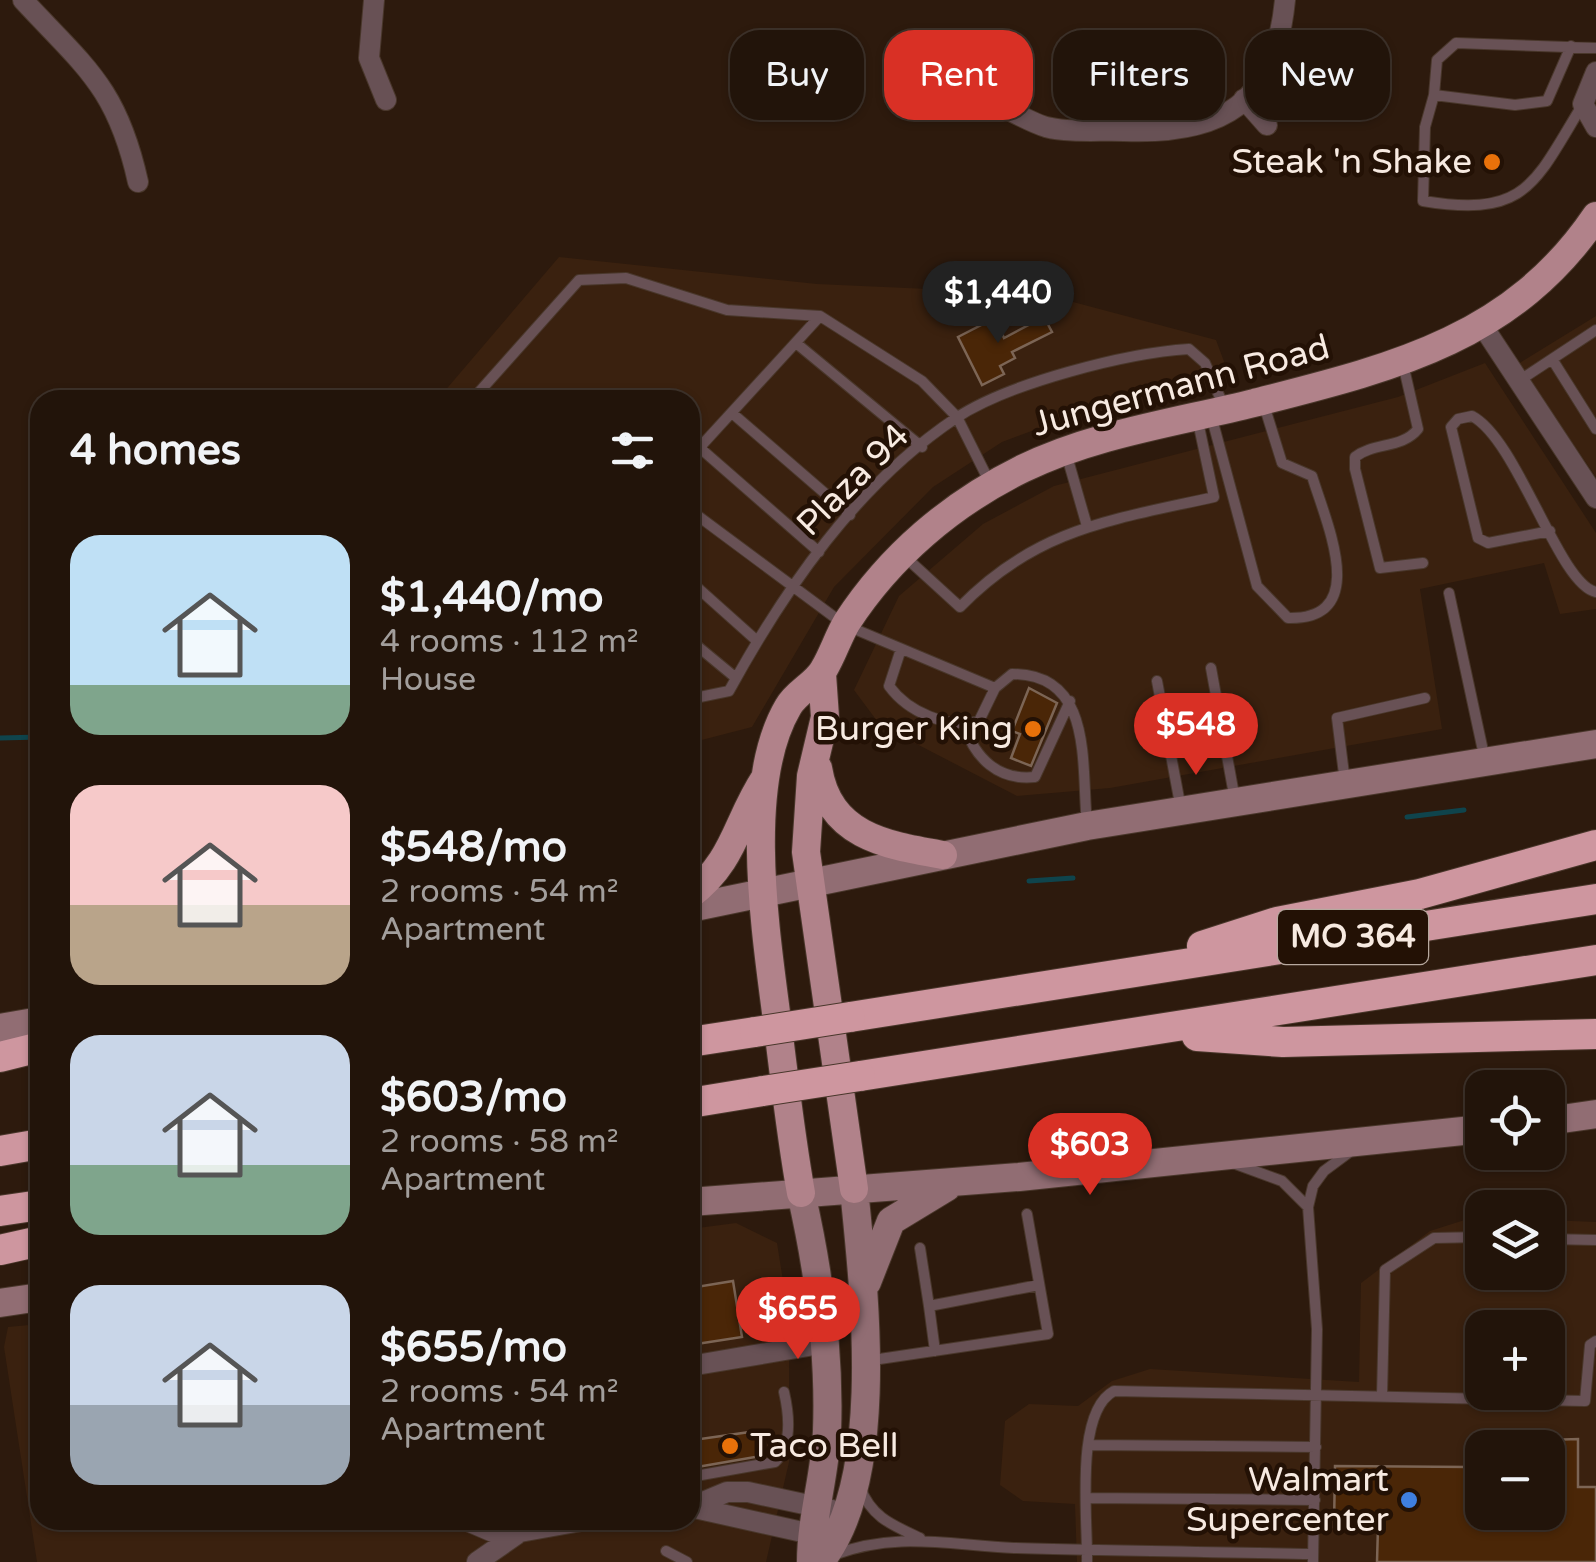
<!DOCTYPE html>
<html lang="en">
<head>
<meta charset="utf-8">
<style>
  body { margin:0; font-family:"Varela Round",sans-serif; background:#2e2118; color:#f1f3f6; height:100vh; display:flex; flex-direction:column; font-size:38px; white-space:nowrap }
  * { box-sizing:border-box; margin:0 }
  p { font-size:32px; color:#a29e9c }
  .icon { flex:none; width:55px; height:55px; fill:none; stroke:currentColor; stroke-width:2; stroke-linecap:round; stroke-linejoin:round }
  .map { position:relative; flex:1; overflow:hidden }
  .panel { position:absolute; left:30px; top:390px; width:670px; height:1140px; display:flex; flex-direction:column; background:#22140a; border-radius:30px; box-shadow:0 2px 8px #0004,0 0 0 2px #3f332b }
  .panel>* { flex:none }
  .guide { position:absolute; left:730px; top:30px; width:715px; height:90px; display:flex; gap:20px }
  .buttons { position:absolute; left:1465px; top:1070px; display:grid; gap:20px }
  .buttons a { display:grid; place-items:center; width:100px; height:100px; border-radius:20px; background:#22140a; box-shadow:0 2px 8px #0004,0 0 0 2px #3f332b; font-size:50px }
  .price { position:absolute; translate:-50% -85px; padding:0 22px; border-radius:35px; background:#d93025; color:#fff; font-size:32px; line-height:65px; filter:drop-shadow(0 2px 5px #0008) }
  .price::after { content:''; position:absolute; left:50%; top:60px; width:30px; height:22px; margin-left:-15px; background:inherit; clip-path:polygon(0 0,100% 0,50% 100%) }
  .price.selected { background:#222; color:#fff }
  ul { padding:0; list-style:none }
  li { display:flex; align-items:center; gap:30px; height:250px; padding:0 40px }
  li span { display:grid; place-items:center; flex:none; width:280px; height:200px; border-radius:30px; color:#555 }
  li>.icon { margin-inline-start:auto }
  span .icon { width:120px; height:120px; fill:#fffc; stroke-width:1 }
  li b { font-size:42px }
  h2 { display:flex; justify-content:space-between; align-items:center; height:120px; padding:0 40px; font-size:42px }
  .pill { padding:0 35px; border-radius:30px; background:#22140a; box-shadow:0 2px 8px #0004,0 0 0 2px #3f332b; font-size:35px; line-height:90px }
  .pill.selected { background:#d93025; color:#fff }
  .map>svg:first-child { display:block }
</style>
</head>
<body>
<div class="map">
<svg width="1596" height="1562" viewBox="0 0 1596 1562">
  <rect width="100%" height="100%" fill="#2d1a0d"/>
  <path fill="#3a210f" fill-rule="evenodd" d="M559,257L817,284L1043,294L1216,340L1229,375L1110,402L1002,442L933,487L834,587L752,727L690,743V400H442L443,393Z
    M1596,316V477L1518,364Z
    M1485,363L1596,533V609L1560,614L1544,563L1420,589L1442,729L1110,788L1017,796L880,725L854,690L899,596L983,524L1054,486L1398,397Z
    M1474,1217L1482,1218V1272H1548V1220L1596,1222V1562H1077L1075,1504L1023,1501L1000,1485L1005,1421L1029,1404L1078,1406L1112,1381L1150,1369L1359,1382L1361,1283L1430,1231ZM1482,1328H1548V1392H1482ZM1482,1448H1548V1512H1482Z
    M736,1223L777,1243L789,1318V1462L766,1562H37L4,1347L8,1327L40,1324V1520H690V1229Z"/>
  <g fill="none" stroke-linecap="round" stroke-linejoin="round">
    <path stroke="#0f444c" stroke-width="5" d="M0,738L40,737
      M1407,817L1464,810
      M1029,881L1073,878"/>
  </g>
  <path fill="#4a2607" stroke="#7c6555" stroke-width="2.5" d="M1044,317L1052,332L1012,352L1015,358L1000,366L1004,374L982,385L958,337L995,318L1004,338Z
    M1029,688L1057,703L1031,766L1011,758L1020,734L1012,731Z
    M733,1281L742,1337L690,1345V1288Z
    M757,1431L761,1456L697,1467L693,1440Z
    M1578,1439V1487H1596V1562H1377L1378,1527H1334L1335,1466L1470,1467L1471,1484L1482,1483V1512H1548V1440Z"/>
  <g fill="none" stroke-linecap="round" stroke-linejoin="round">
    <g stroke="#49372b" stroke-width="12">
      <path id="service" d="M1571,46L1547,101L1515,105L1434,95L1437,60L1456,43L1596,48
        M1434,95L1425,127L1423,201C1527,218 1534,184 1583,104
        M796,343L922,447
        M1552,359L1596,330
        M1403,364L1418,429C1402,449 1374,442 1355,457V469L1380,568L1423,563
        M1517,382L1552,359L1596,429
        M472,400L579,280L626,278L727,310L820,316L922,381L957,417L991,485
        M732,413L850,515
        M1211,415L1257,586L1288,618C1371,620 1327,525 1312,476L1282,463L1264,405
        M700,448L819,552
        M1066,453L1087,526
        M690,458L820,316
        M690,510L845,625L995,688
        M1550,531L1488,543L1478,538L1451,427L1458,419L1472,416C1518,440 1559,585 1596,592
        M902,554L960,607C1037,528 1112,520 1214,497L1197,417
        M690,581L756,640
        M1449,593L1485,760
        M690,640L736,678
        M901,649L889,686C908,712 947,729 979,721L995,688L1012,674C1094,674 1081,764 1087,825
        M1211,668L1235,800
        M1157,681L1181,809
        M690,699L729,691C785,589 857,484 956,418C1009,383 1126,353 1189,349L1205,363L1225,409
        M964,725C975,758 998,781 1035,777L1070,701
        M1345,782L1337,718L1425,698
        M1233,1163L1282,1181L1308,1207
        M1548,1239L1596,1240
        M920,1248L929,1306
        M935,1351L929,1306L1039,1285
        M866,1361L1048,1334L1027,1214
        M1382,1396L1385,1270L1434,1238L1482,1237
        M1088,1445L1316,1447
        M690,1477L775,1462C793,1445 789,1414 784,1392
        M860,1487C871,1517 892,1525 920,1538
        M1087,1498L1315,1500
        M666,1551L687,1562
        M833,1555C898,1531 947,1545 1014,1548C1114,1551 1214,1552 1313,1554
        M1087,1562C1088,1520 1074,1412 1114,1391L1585,1401L1590,1345L1596,1341
        M1313,1562L1317,1329L1308,1207L1313,1186L1324,1171L1351,1151"/>
    </g>
    <g stroke="#49372b" stroke-width="22">
      <path id="minor" d="M23,0C85,67 117,87 138,182
        M374,0L369,58L386,100
        M1596,72L1583,104L1596,127
        M1244,99L1267,125
        M997,104C1013,112 1030,122 1046,127C1069,133 1100,130 1124,131C1222,135 1275,104 1285,0
        M1482,325L1596,498
        M690,1366L826,1343
        M690,1507L825,1537
        M691,1507L727,1492H748L846,1513
        M465,1520L507,1538
        M477,1562L520,1532L587,1520"/>
    </g>
    <g stroke="#49372b" stroke-width="30">
      <path id="secondary" d="M690,908L1087,826L1596,744
        M0,1028L40,1021
        M1548,1121L1596,1114
        M801,1193C819,1272 830,1350 827,1431C825,1476 811,1518 811,1562
        M690,1202L1019,1177L1482,1129
        M867,1282L891,1221L947,1187
        M0,1303L40,1297
        M820,1562C887,1480 864,1290 854,1189"/>
    </g>
    <g stroke="#49372b" stroke-width="30">
      <path id="primary" d="M822,674L825,717L811,776L806,852L854,1189
        M818,768C829,836 885,845 943,855
        M690,895C735,861 736,822 765,778
        M801,1193C791,1138 785,1083 778,1028C767,940 741,787 788,707C796,692 816,684 824,669C833,654 838,637 847,622C890,556 951,504 1022,469C1093,434 1178,422 1254,403C1391,368 1512,340 1596,216"/>
    </g>
    <g stroke="#49372b" stroke-width="32">
      <path id="motorway" d="M1202,946L1277,922L1420,894L1596,845
        M850,1017L1596,899
        M1197,1036L1283,1042L1596,1034
        M690,1042L755,1032
        M0,1057L40,1047
        M860,1076L1596,960
        M690,1103L763,1091
        M0,1151L40,1144
        M0,1211L40,1205
        M0,1250L40,1241"/>
    </g>
    <use href="#service" stroke="#685155" stroke-width="10"/>
    <use href="#minor" stroke="#685155" stroke-width="20"/>
    <use href="#secondary" stroke="#916d73" stroke-width="28"/>
    <use href="#primary" stroke="#b1828a" stroke-width="28"/>
    <use href="#motorway" stroke="#ce969f" stroke-width="30"/>
    <g stroke="#49372b" stroke-width="32" stroke-linecap="butt">
      <path id="motorway-bridge" d="M755,1032L850,1017
        M763,1091L860,1076"/>
    </g>
    <use href="#motorway-bridge" stroke="#ce969f" stroke-width="30"/>
  </g>
  <g fill="#e8710a" stroke="#231105" stroke-width="4">
    <circle cx="1492" cy="162" r="10"/>
    <circle cx="1033" cy="729" r="10"/>
    <circle cx="730" cy="1446" r="10"/>
  </g>
  <circle fill="#3f7fe0" stroke="#231105" stroke-width="4" cx="1409" cy="1500" r="10"/>
  <g text-anchor="middle" dominant-baseline="central" stroke-width="9" stroke-linejoin="round" paint-order="stroke">
    <rect fill="#231105" stroke="#b7a99f" stroke-width="2.5" x="1278" y="910" width="150" height="54" rx="8"/>
    <g font-size="32" font-weight="bold" fill="#f7eae1">
      <text x="1353" y="937">MO 364</text>
    </g>
    <g font-size="35" fill="#f7eae1" stroke="#231105" text-anchor="end">
      <text x="1472" y="162">Steak 'n Shake</text>
      <text x="1013" y="729">Burger King</text>
      <text x="750" y="1446" text-anchor="start">Taco Bell</text>
      <text x="1389" y="1480">Walmart<tspan x="1389" dy="40">Supercenter</tspan></text>
    </g>
    <g font-size="35" fill="#f7eae1" stroke="#231105">
      <text transform="translate(1181 386) rotate(-15)">Jungermann Road</text>
      <text transform="translate(853 480) rotate(-45)">Plaza 94</text>
    </g>
  </g>
</svg>
<div class="buttons">
<a><svg class="icon" aria-label="locate" viewBox="0 0 24 24"><circle cx="12" cy="12" r="6"/><path d="M12 2v4M12 18v4M2 12h4M18 12h4"/></svg></a>
<a><svg class="icon" aria-label="layers" viewBox="0 0 24 24"><path d="M12 4l9 5-9 5-9-5zM3 14l9 5 9-5"/></svg></a>
<a>+</a>
<a>−</a>
</div>
<b class="price selected" style="left:998px;top:346px">$1,440</b>
<b class="price" style="left:1196px;top:778px">$548</b>
<b class="price" style="left:1090px;top:1198px">$603</b>
<b class="price" style="left:798px;top:1362px">$655</b>
<div class="guide">
<a class="pill">Buy</a>
<a class="pill selected">Rent</a>
<a class="pill">Filters</a>
<a class="pill">New</a>
</div>
<section class="panel">
<h2>4 homes<svg class="icon" aria-label="filters" viewBox="0 0 24 24"><path d="M4 7h16M4 17h16"/><circle cx="9" cy="7" r="2"/><circle cx="15" cy="17" r="2"/></svg></h2>
<ul>
<li><span style="background:linear-gradient(#bfe0f5 75%,#7fa58c 0)"><svg class="icon" aria-label="home" viewBox="0 0 24 24"><path d="M3 11l9-7 9 7M6 9v11h12V9"/></svg></span><div><b>$1,440/mo</b><p>4 rooms · 112 m²</p><p>House</p></div></li>
<li><span style="background:linear-gradient(#f6c9c9 60%,#b9a48a 0)"><svg class="icon" aria-label="home" viewBox="0 0 24 24"><path d="M3 11l9-7 9 7M6 9v11h12V9"/></svg></span><div><b>$548/mo</b><p>2 rooms · 54 m²</p><p>Apartment</p></div></li>
<li><span style="background:linear-gradient(#c9d6e8 65%,#7fa58c 0)"><svg class="icon" aria-label="home" viewBox="0 0 24 24"><path d="M3 11l9-7 9 7M6 9v11h12V9"/></svg></span><div><b>$603/mo</b><p>2 rooms · 58 m²</p><p>Apartment</p></div></li>
<li><span style="background:linear-gradient(#c9d6e8 60%,#9aa5b1 0)"><svg class="icon" aria-label="home" viewBox="0 0 24 24"><path d="M3 11l9-7 9 7M6 9v11h12V9"/></svg></span><div><b>$655/mo</b><p>2 rooms · 54 m²</p><p>Apartment</p></div></li>
</ul>
</section>
</div>
</body>
</html>
